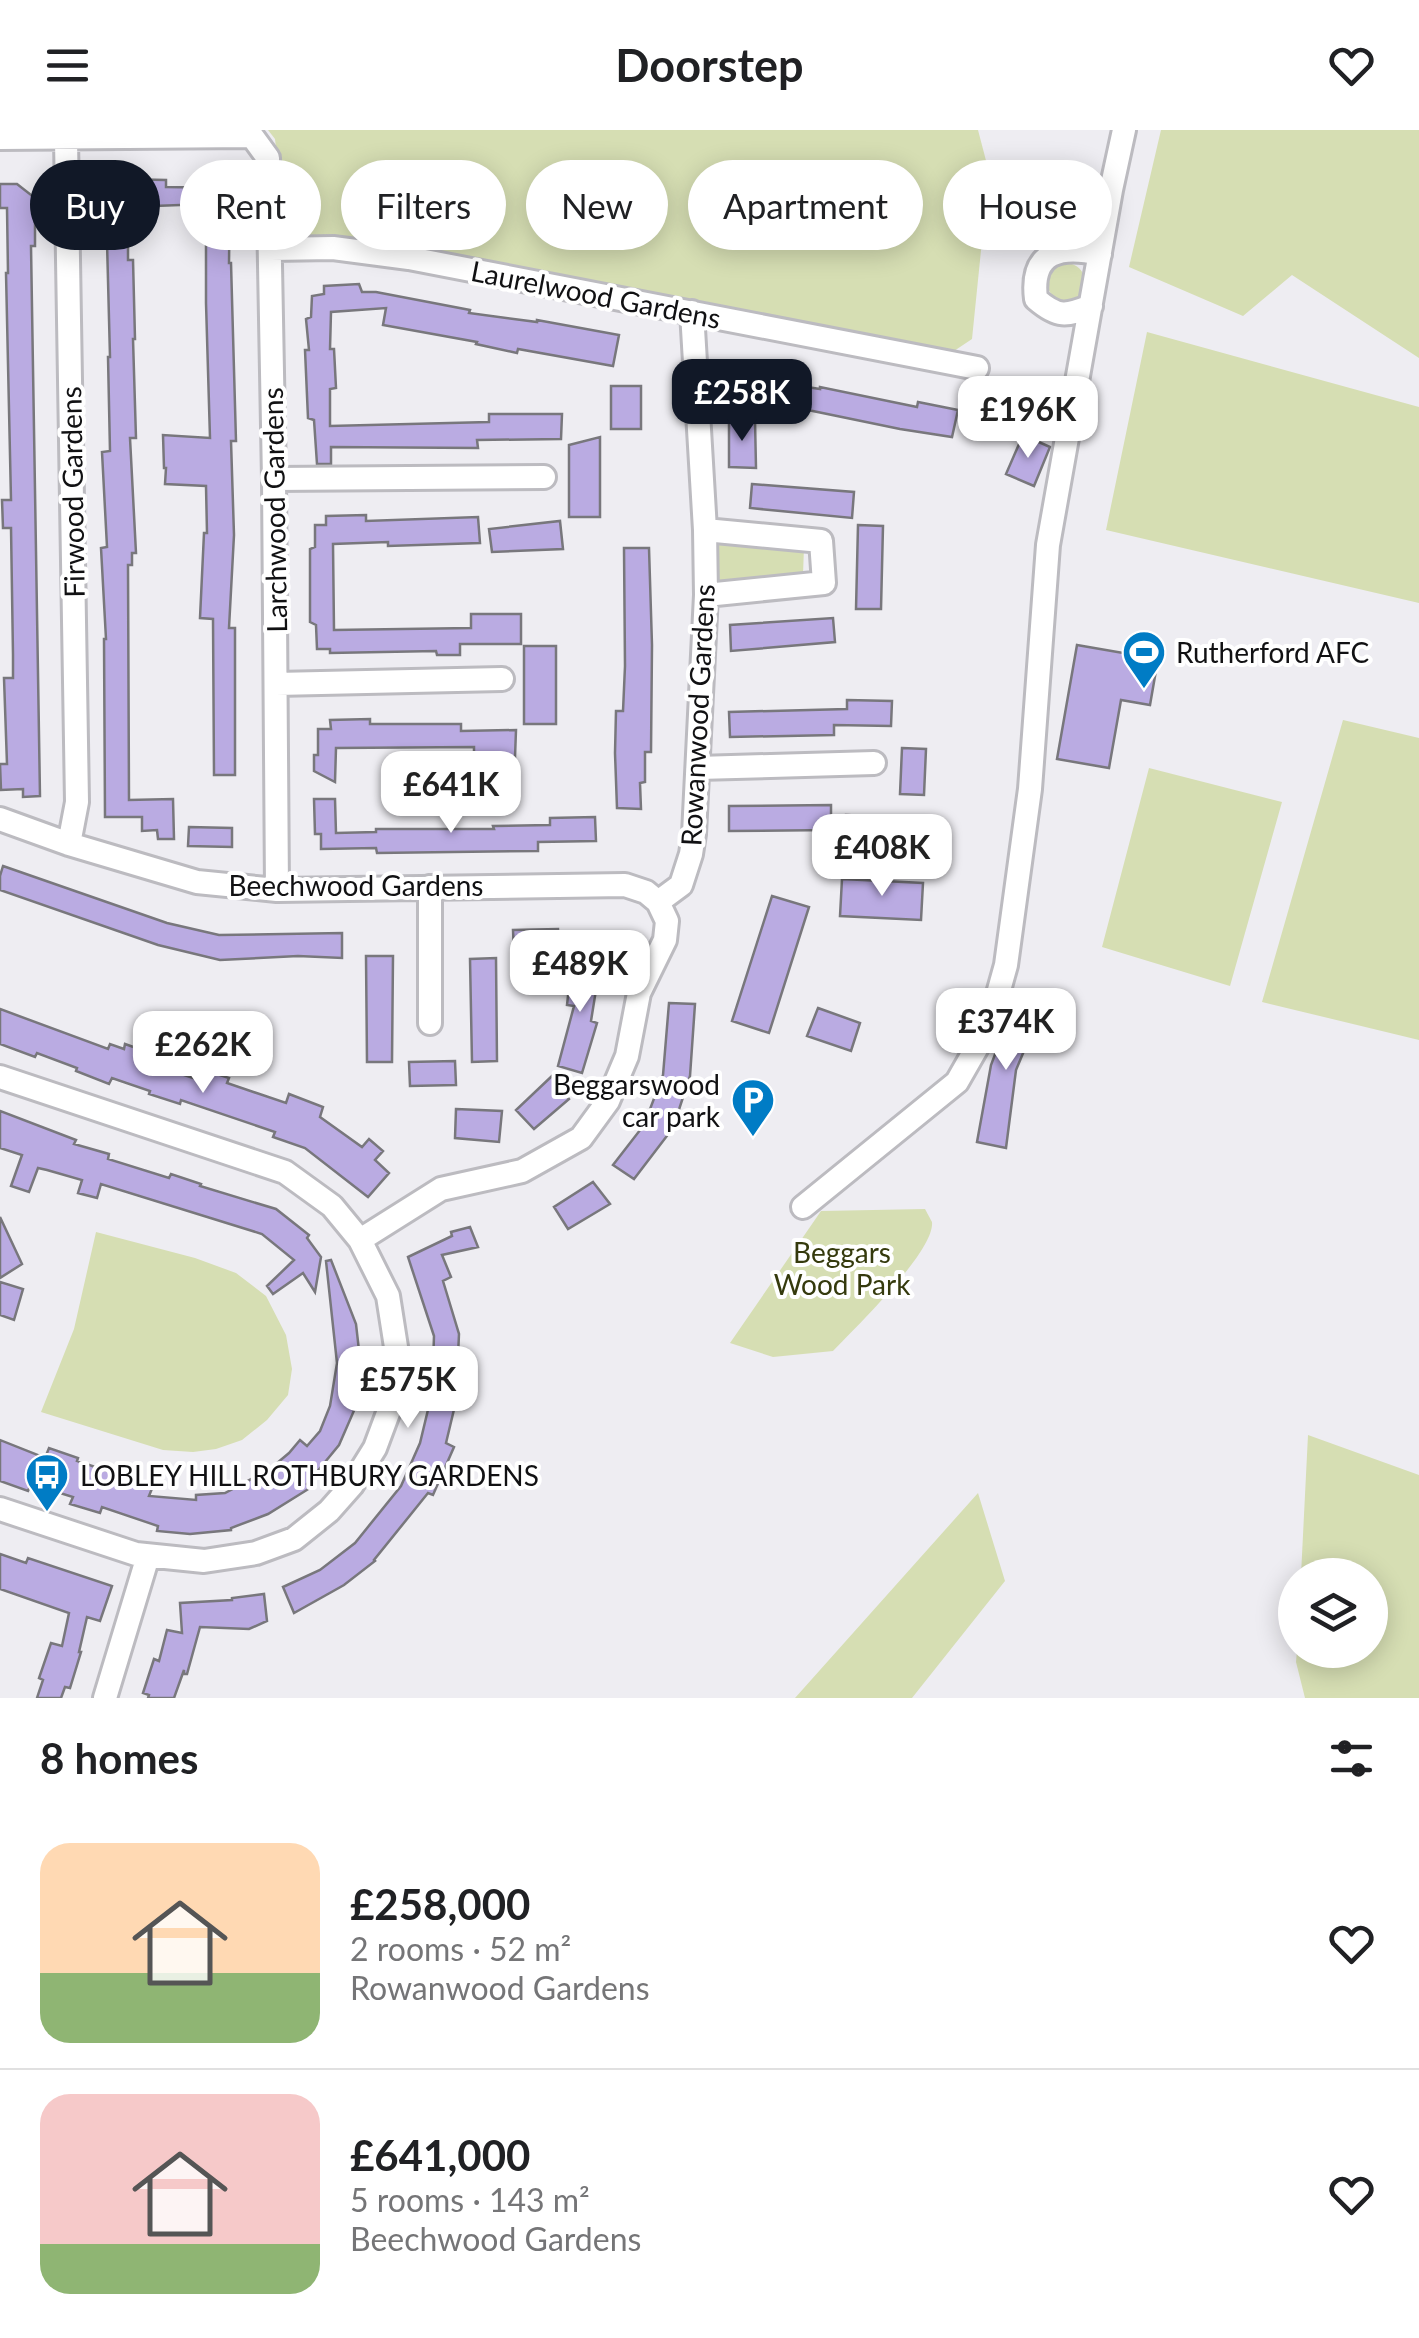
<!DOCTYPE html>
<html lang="en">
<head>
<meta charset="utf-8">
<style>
  body { margin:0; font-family:Lato,sans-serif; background:#f2f2f2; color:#202124; height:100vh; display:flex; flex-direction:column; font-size:38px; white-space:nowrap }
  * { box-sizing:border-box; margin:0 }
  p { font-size:32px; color:#757577 }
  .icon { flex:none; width:55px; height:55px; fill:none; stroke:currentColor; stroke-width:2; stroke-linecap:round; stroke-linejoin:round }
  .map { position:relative; height:1568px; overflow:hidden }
  .details { display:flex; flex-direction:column; background:#fff; flex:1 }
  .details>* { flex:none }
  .top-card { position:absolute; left:30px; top:30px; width:1360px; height:90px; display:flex; gap:20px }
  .fabs { position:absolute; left:1278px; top:1428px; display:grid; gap:20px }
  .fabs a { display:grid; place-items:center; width:110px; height:110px; border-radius:50%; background:#fff; box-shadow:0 5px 25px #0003; font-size:50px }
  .price { position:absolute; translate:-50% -85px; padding:0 22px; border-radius:20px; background:#fff; color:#222; font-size:32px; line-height:65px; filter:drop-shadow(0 2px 5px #0008) }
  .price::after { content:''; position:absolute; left:50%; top:60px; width:30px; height:22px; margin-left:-15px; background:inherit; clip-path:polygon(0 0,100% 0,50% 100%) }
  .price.active { background:#111827; color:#fff }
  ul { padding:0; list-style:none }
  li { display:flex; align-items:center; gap:30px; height:250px; padding:0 40px }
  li+li { border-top:2px solid #e0e0e0 }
  li span { display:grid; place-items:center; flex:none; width:280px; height:200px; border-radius:30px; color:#555 }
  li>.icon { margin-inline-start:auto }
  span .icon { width:120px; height:120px; fill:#fffc; stroke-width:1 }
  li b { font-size:42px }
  h2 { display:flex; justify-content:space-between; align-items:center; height:120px; padding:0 40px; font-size:42px }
  .pill { padding:0 35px; border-radius:45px; background:#fff; box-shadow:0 5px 25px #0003; font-size:35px; line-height:90px }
  .pill.active { background:#111827; color:#fff }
  header { display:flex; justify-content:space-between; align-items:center; height:130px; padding:0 40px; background:#fff; font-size:45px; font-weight:700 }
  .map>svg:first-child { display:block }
</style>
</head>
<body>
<header><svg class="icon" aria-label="menu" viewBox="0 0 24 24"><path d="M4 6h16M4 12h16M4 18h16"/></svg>Doorstep<svg class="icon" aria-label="heart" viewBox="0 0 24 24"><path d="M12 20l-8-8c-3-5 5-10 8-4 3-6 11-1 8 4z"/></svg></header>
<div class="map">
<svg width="1419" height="1568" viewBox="0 0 1419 1568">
  <rect width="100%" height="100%" fill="#eeedf2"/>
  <path fill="#d6deb3" d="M268,0H978L989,42L972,209L951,223L611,157L300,104L284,91L275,9Z
    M1161,0H1419V228L1292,145L1243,186L1129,137Z
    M1047 152a19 19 0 1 1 38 0a19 19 0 1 1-38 0Z
    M1147,202L1419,277V473L1106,400Z
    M713,411L804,417L803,445L714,453Z
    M1343,590L1419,608V910L1262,872Z
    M1149,638L1282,672L1230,856L1102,817Z
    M925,1079C926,1081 931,1090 932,1092C935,1121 854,1199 833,1221L773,1227L730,1213L821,1081Z
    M96,1102L195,1128L236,1143L266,1166L286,1205L292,1239L288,1265L267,1290L242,1310L216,1319L193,1322L163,1320L41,1282L74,1199Z
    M1308,1305L1419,1345V1568H1305L1296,1532L1297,1520H1370V1445H1301Z
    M978,1363L1005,1451L912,1568H795Z"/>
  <path fill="#baabe2" stroke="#78777c" stroke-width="2.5" d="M119,49L166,50V57L230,58L229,133H231L236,311H231L234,405L229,498H235V645H214L213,489L200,488L204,403H207L206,356L165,354L166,338H164L163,305L210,308L206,173V74L128,77V130H133L135,209H133L136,308H130L136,423H132V435H128L129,670L173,669L174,709H158L157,700L142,701V687H105L104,509H106L101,418L107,417L102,322L110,321L108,227H110L107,112H104L105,67Z
    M0,54H17L35,68V116H31L40,666L23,667V659L1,660L0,634H7L4,548H13V525L11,398H3L2,370H11L6,143H8L7,78H0Z
    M359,154L362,162H376L470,180L469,183L537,192V190L619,205L613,236L518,219L517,223L476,214L477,212L383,195L386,178L331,182L330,219H334L336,258L330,259V296L489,292V284H562L561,309L477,310L478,318L331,317V334H317L314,290L308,288L305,220H309L306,189L311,187L312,166L324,164V156Z
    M768,251L820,259V257L917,277L918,272L958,280L952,307L900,299L803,279L801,287L763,280Z
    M611,256H641V299H611Z
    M729,290H755L756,338L729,337Z
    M1023,305L1050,317L1034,356L1006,344Z
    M600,307V387H569V315Z
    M752,354L854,362L852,388L750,378Z
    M366,385V391L478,387L480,413L388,416V412L333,414L334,500L471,498V484H521V514H460V525H437L436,521L330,523V519H317L316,495L310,492V419L315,417V395H326V386Z
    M560,391L563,419L492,422L489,399Z
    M858,395L883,396L881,479H856Z
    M624,418H649L652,515L651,622H645V652L640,653L641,679L617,678L615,623L616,581H623L625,536Z
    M833,488L835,512L731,521L730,495Z
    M1077,515L1158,529L1150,575L1121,570L1109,638L1057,629Z
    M524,516H556V594H524Z
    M847,570L892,571L891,596L834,595V605L730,607L729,582L847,579Z
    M370,589V594H461V601L516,600L515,627L474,628V617L336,618L335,652L314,641V625H318V599H331L330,590Z
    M902,618L926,619L924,665L900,664Z
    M314,669H335L336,703L376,702V699H494L493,696L550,695V688L595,687L596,711L538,712V721L377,723L376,718L321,719V704H315Z
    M831,675V700L729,701V676Z
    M846,685L890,687V711L845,709Z
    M189,697L232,698V717L188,716Z
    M3,736L167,793L219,805L342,803V828L298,826L220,830L158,815L0,760V746Z
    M842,749L923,753L921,790L840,786Z
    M772,766L809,777L769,903L732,891Z
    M558,799L559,823H514L513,800Z
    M366,826H393L392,932H367Z
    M496,828L497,931L472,932L470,829Z
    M572,830L600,835L591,891L597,893L582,943L558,936L574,876L567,875Z
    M1017,866L1042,878L1016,940L1006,1018L977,1012L991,935Z
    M669,873L695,874L690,946L673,998L634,1049L613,1035L644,995L663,945Z
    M818,878L860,893L851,921L807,906Z
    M0,879L108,919L110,914L124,919L125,914L156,925L155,928L175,935L172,941L208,953L211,942L229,948L227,953L286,973L289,964L323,977L320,987L362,1017L369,1009L383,1021L375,1030L389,1043L368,1067L305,1018L273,1007L275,1002L181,970L180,974L149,964L150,961L112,948L109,954L76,941L77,938L37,923L35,927L0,914Z
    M455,931L456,955L410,956L409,932Z
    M552,946L569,969L534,999L516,980Z
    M456,979L502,981L499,1012L455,1008Z
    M0,981L76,1010L74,1014L109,1024L108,1029L169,1048L171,1044L201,1054L200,1056L276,1079L309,1105L307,1108L321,1127L315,1162L303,1143L273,1164L267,1156L294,1130L262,1104L101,1054L97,1068L78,1063L82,1050L47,1040L38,1038L29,1062L11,1056L22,1025L0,1018Z
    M593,1052L610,1074L568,1099L554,1077Z
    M0,1087L22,1134L0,1148Z
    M470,1097L478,1117L442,1125L451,1147L443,1151L459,1204L456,1271L446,1313L454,1317L433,1365L428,1363L374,1430L375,1431L344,1455L294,1483L283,1457L320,1440L355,1413L401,1356L420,1313L432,1263L434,1206L408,1127L452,1106L451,1102Z
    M331,1130L356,1194L361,1238L356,1276L339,1315L307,1354L310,1358L268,1384L231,1398V1400L190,1404L157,1401L158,1396L102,1377L100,1383L70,1374L73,1367L31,1354L28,1361L0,1351V1310L45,1328L49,1318L78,1328L77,1331L153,1356L149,1366L196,1370V1365L225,1363L270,1339L289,1323L300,1310L307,1316L320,1301L330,1276L337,1233L326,1131Z
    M0,1152L23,1159L14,1190L0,1185Z
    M0,1424L26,1433L28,1428L112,1456L100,1491L87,1487L79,1522H81L70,1558L65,1557L61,1568H37L43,1550L39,1548L51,1513L62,1516L69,1483L0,1459Z
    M264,1464L267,1491L249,1499L200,1497L187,1544H184V1540L174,1568H148L149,1565L143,1563L154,1529L159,1531L167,1500L182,1503L180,1473L232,1470V1468Z"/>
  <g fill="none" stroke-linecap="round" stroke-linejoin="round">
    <g stroke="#bcbbc0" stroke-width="28">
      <path id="street" d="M0,8L252,6L268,28L274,349L277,760
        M66,9L77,672L69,714
        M271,119L333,118L409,128L977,238
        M1091,176C1066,186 1058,188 1036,169C1030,121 1061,115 1100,124
        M274,349L544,347
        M705,400L821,411L824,453L706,465
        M276,554L502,549
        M698,638L874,633
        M0,689L69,714L197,752L277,760L625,755L646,762L658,772
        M430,893V757
        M0,947L285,1042L332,1076L360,1110L388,1166L396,1217L394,1267L375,1318L352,1355L329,1381L294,1409L256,1423L204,1431L136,1424L0,1379
        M803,1077L957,952L989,896L1006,835L1030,659L1048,415L1111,60L1124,0
        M360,1110L441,1059L522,1041L581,1008L608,971L627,926L639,863L665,810L667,791L658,772L681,755L691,724L694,704L706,465L705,400L692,182
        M105,1568L148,1426"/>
    </g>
    <use href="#street" stroke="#fff" stroke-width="22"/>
  </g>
  <defs>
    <g id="stadium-pin" transform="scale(2.25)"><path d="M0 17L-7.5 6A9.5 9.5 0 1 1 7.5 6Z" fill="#007cc5" stroke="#fff"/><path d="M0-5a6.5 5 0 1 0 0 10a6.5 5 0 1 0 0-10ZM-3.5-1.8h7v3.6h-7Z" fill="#fff"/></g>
    <g id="parking-pin" transform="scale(2.25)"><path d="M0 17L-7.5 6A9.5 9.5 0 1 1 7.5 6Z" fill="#007cc5" stroke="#fff"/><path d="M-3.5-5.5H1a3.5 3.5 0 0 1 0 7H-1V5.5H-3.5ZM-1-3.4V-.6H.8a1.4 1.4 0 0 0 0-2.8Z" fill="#fff"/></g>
    <g id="bus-pin" transform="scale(2.25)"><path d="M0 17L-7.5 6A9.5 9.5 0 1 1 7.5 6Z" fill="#007cc5" stroke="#fff"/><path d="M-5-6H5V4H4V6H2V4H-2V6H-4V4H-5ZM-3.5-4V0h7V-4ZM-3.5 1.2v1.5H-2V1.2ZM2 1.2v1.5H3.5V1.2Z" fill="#fff"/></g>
  </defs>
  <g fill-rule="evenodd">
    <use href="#stadium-pin" x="1144" y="522"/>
    <use href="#parking-pin" x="753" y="970"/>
    <use href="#bus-pin" x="47" y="1345"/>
  </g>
  <g text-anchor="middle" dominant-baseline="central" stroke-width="8" stroke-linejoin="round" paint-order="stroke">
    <g font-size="28" fill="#111113" stroke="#fff">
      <text transform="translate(596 164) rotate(11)">Laurelwood Gardens</text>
      <text transform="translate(72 362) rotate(-91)">Firwood Gardens</text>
      <text transform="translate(274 380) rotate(-91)">Larchwood Gardens</text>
      <text transform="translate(697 585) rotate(-87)">Rowanwood Gardens</text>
      <text x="356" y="755">Beechwood Gardens</text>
    </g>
    <g font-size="28" fill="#111113" stroke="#fff" text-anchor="start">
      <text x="1176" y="522">Rutherford AFC</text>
      <text x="720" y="954" text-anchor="end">Beggarswood<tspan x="720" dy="32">car park</tspan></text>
      <text x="80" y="1345">LOBLEY HILL ROTHBURY GARDENS</text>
    </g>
    <g font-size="28" fill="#353a0d" stroke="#fff">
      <text x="842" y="1122">Beggars<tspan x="842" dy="32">Wood Park</tspan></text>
    </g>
  </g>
</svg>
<div class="fabs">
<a><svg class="icon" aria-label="layers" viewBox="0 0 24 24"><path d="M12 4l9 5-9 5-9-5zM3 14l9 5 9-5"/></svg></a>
</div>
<b class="price active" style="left:742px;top:314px">£258K</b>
<b class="price" style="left:1028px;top:331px">£196K</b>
<b class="price" style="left:451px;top:706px">£641K</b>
<b class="price" style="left:882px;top:769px">£408K</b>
<b class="price" style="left:580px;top:885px">£489K</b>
<b class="price" style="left:1006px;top:943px">£374K</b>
<b class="price" style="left:203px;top:966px">£262K</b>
<b class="price" style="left:408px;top:1301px">£575K</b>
<div class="top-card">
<a class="pill active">Buy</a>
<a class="pill">Rent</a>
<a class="pill">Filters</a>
<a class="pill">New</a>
<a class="pill">Apartment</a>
<a class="pill">House</a>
</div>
</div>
<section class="details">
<h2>8 homes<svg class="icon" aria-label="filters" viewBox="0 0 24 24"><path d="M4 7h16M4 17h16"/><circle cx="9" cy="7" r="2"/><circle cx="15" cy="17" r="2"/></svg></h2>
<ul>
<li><span style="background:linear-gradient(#ffd9b3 65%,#8fb573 0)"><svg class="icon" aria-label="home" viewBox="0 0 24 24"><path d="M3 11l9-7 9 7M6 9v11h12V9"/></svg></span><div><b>£258,000</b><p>2 rooms · 52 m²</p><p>Rowanwood Gardens</p></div><svg class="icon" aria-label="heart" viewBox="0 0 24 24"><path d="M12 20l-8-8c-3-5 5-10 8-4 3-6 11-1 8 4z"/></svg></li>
<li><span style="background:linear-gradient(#f6c9c9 75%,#8fb573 0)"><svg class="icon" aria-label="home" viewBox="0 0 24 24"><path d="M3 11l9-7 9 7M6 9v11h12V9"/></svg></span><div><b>£641,000</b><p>5 rooms · 143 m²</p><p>Beechwood Gardens</p></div><svg class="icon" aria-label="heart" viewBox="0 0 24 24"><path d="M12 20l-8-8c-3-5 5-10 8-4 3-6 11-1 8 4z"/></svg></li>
</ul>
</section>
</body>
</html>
